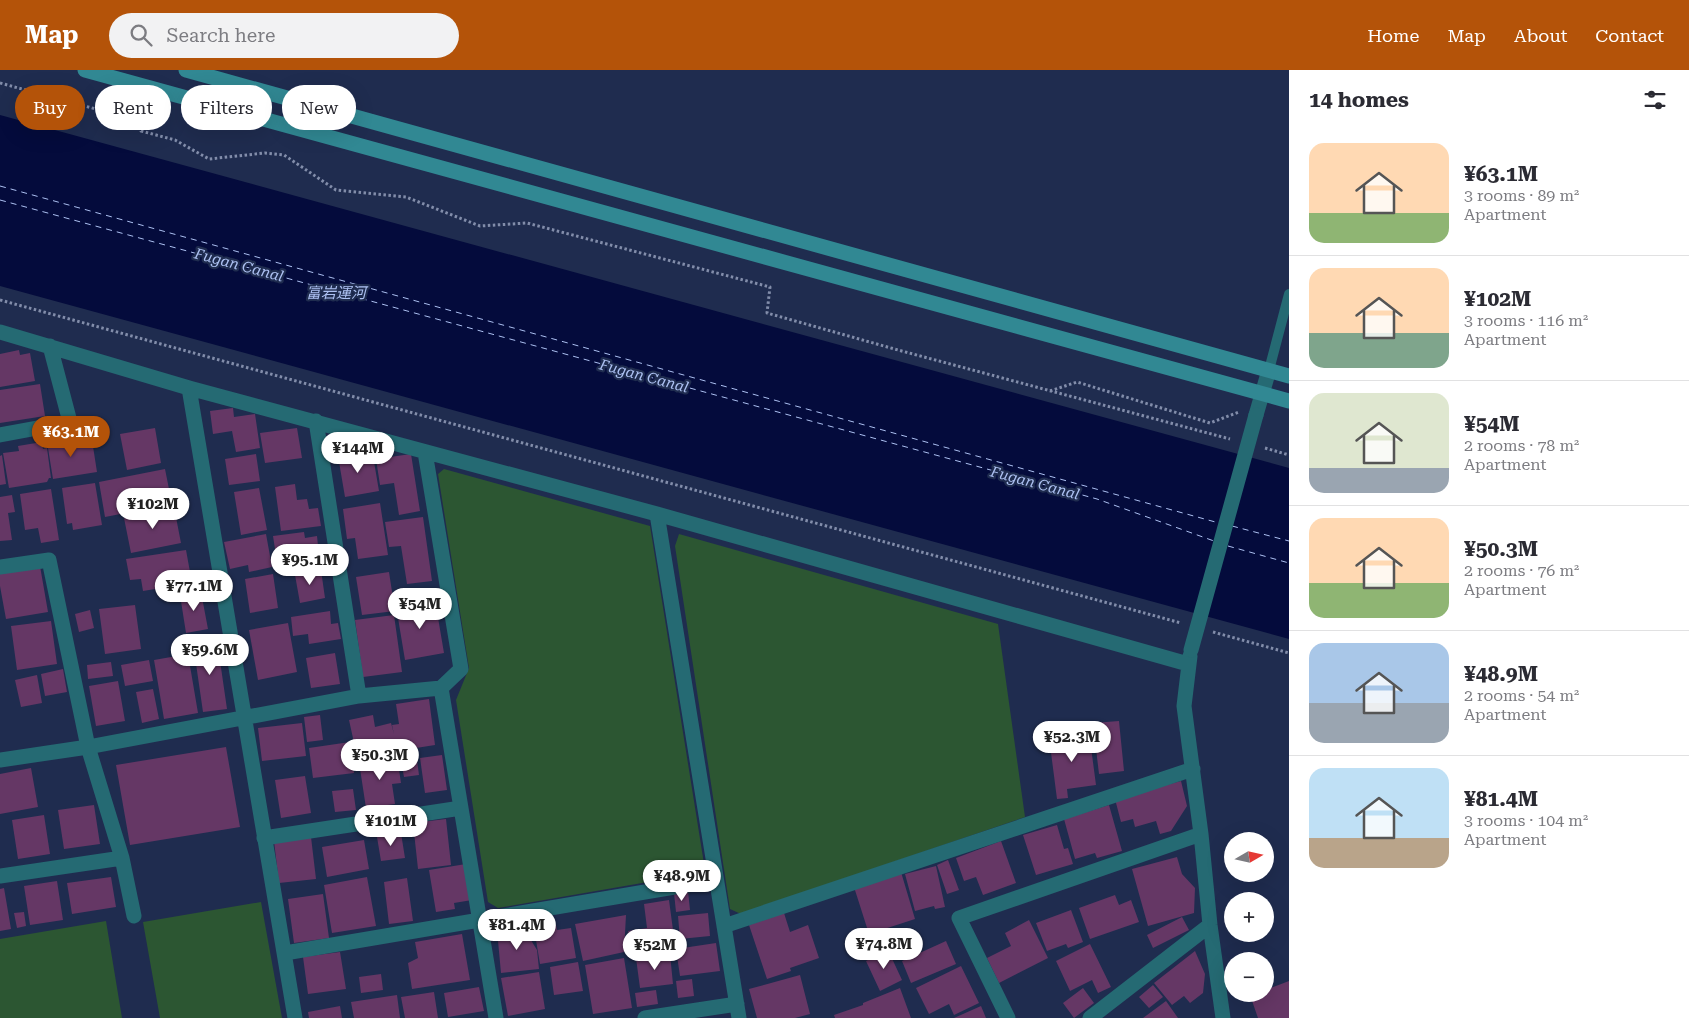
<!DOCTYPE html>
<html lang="en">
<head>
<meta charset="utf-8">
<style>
  body { margin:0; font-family:"Roboto Serif","Noto Sans JP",serif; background:#f2f2f3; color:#2b2b33; height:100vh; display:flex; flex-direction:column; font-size:19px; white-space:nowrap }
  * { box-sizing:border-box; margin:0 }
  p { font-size:16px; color:#7c7c81 }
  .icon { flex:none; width:28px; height:28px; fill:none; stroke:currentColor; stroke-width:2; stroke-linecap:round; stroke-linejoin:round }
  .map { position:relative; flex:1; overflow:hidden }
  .panel { display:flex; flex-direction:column; background:#fff; width:400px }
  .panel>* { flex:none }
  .top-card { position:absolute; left:15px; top:15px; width:475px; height:45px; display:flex; gap:10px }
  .needle { width:32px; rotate:81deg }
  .fabs { position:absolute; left:1224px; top:762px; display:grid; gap:10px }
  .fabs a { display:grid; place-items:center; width:50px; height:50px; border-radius:50%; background:#fff; box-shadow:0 5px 20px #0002; font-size:25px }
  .price { position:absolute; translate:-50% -42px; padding:0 11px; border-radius:18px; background:#fff; color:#222; font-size:16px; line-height:32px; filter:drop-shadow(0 1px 2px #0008) }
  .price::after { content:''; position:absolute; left:50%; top:30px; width:15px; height:11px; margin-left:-8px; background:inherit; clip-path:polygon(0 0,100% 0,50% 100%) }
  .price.current { background:#b45309; color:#fff }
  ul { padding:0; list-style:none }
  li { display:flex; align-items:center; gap:15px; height:125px; padding:0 20px }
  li+li { border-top:1px solid #e1e1e2 }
  li span { display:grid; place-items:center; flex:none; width:140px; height:100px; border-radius:15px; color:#555 }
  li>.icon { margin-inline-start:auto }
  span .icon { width:60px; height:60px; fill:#fffc; stroke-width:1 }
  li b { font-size:21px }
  h2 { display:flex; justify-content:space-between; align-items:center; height:60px; padding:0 20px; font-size:21px }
  .chip { padding:0 18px; border-radius:22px; background:#fff; box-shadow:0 5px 20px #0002; font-size:18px; line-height:45px }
  .chip.current { background:#b45309; color:#fff }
  header { display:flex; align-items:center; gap:30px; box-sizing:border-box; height:70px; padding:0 25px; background:#b45309; color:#fff }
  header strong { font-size:24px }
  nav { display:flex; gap:28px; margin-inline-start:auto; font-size:18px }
  .search { width:350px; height:45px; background:#f2f2f3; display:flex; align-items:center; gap:12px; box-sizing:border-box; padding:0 18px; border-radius:28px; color:#7c7c81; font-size:19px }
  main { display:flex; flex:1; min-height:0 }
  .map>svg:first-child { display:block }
</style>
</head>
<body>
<header>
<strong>Map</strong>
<div class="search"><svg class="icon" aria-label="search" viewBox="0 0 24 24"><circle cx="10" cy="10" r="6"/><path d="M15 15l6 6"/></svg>Search here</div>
<nav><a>Home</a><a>Map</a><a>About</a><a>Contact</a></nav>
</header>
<main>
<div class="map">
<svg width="1289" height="948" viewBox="0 0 1289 948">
  <rect width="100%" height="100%" fill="#1f2c4f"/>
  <path fill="#2c5632" d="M444,399L650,456L705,800L694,804L498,838L488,832L456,630L469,598L438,404Z
    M679,464L998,554L1025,747L741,844L730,839L675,476Z
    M261,832L282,948H160L143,852Z
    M106,851L122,948H0V869Z"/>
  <path fill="#040b3c" d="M0,45L1289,398V569L0,216Z"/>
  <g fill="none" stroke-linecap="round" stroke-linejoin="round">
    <path stroke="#adc1f2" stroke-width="1" stroke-dasharray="6 5" stroke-linecap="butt" d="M0,116L1219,453
      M0,130L1097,429L1214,471
      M1232,456L1289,471
      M1228,476L1289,493"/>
  </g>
  <path fill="#653765" d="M19,280L20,285L30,283L35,311L0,317V284Z
    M40,314L45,346L0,353V320Z
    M233,338L234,347L255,344L260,378L236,382L232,361L213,364L210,341Z
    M155,358L161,393L127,400L120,364Z
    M297,358L302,388L265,393L260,363Z
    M72,367L73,373L92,370L97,402L53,409L47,372Z
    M42,372L43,379L47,378L51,408H49L47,412L9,418L3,383L19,381L18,376Z
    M372,380L379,421L345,427L338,386Z
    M256,384L260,411L229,415L225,389Z
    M411,384L420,441L399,445L394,413L380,415L376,389Z
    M2,385L6,414L0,415V386Z
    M165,399L172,434L105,447L99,412Z
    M95,413L102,455L73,460L72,453L67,454L62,418Z
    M295,414L297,430L307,429L309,439L318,438L321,456L281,461L275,417Z
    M259,418L267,460L241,465L234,422Z
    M51,419L59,470L41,473L38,458L25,460L20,424Z
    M12,425L15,442L8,443L12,470L0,471V427Z
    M380,433L388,485L358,489L355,468L347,469L343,439Z
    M174,437L181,473L131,483L124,448Z
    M423,447L432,511L407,514L401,476L389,477L385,452Z
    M304,462L305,468L317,466L320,495L292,499L290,491L277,492L273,466Z
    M266,464L272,497L249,502L248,495L230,499L224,472Z
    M186,480L192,513L143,521L141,509L130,510L126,489Z
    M40,496L48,542L6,549L0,516V503Z
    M321,500L325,528L300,533L295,505Z
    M389,502L395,541L362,545L356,507Z
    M273,504L278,538L250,543L245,509Z
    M201,522L208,559L186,563L180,525Z
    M435,530L444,583L405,590L396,536Z
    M135,535L141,579L105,584L99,539Z
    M90,540L94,558L79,562L75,544Z
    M330,541L331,554L338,553L341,569L309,574L308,564L293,566L291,547Z
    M394,545L402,602L363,607L355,550Z
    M51,551L57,594L17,600L11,556Z
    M288,553L297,602L258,610L249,560Z
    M217,570L227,639L203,642L193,573Z
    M335,583L340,614L311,618L306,588Z
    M188,584L198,643L164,649L154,590Z
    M149,590L153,611L125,616L121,595Z
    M111,592L113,606L88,609L87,595Z
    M63,599L67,622L45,626L41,604Z
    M37,605L42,633L21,637L15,610Z
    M118,611L125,651L96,656L89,616Z
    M153,619L159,649L142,653L136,622Z
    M429,629L435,675L397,681V683L358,691L349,650L373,645L375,657L391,653L394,664L392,655L399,654L396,634Z
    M320,645L323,670L307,672L304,647Z
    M1119,651L1124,701L1099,704L1093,653Z
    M302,653L306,686L262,691L258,658Z
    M1089,662L1096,715L1067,719L1068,728L1057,729L1049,667Z
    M350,672L354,703L313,708L309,678Z
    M226,677L240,757L130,775L116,695Z
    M416,683L419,705L404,707L400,685Z
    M442,685L447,720L425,723L420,688Z
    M397,686L401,713L392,714L395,734L366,738L359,692Z
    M31,698L38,737L0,744V704Z
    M305,706L311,743L281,748L275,710Z
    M1181,711L1187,736L1171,761L1160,764L1156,751L1135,757L1133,749L1121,752L1115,729Z
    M353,719L356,740L335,742L332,721Z
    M94,735L100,774L64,779L58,740Z
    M1109,735L1122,781L1097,788L1095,783L1075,789L1064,749Z
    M44,745L50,784L18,789L12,750Z
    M446,749L451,795L418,799L413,753Z
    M1057,755L1064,779L1068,778L1073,794L1036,805L1023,765Z
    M401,763L405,788L381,791L377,767Z
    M311,767L316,809L279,813L274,771Z
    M364,770L369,799L327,807L322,777Z
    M1001,771L1016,813L983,825L976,807L964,811L956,788Z
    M1177,787L1182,804L1195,818L1194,843L1148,856L1132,799Z
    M948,790L959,820L947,824L937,795Z
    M466,794L472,830L454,833L455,839L436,842L429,800Z
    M936,796L945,837L935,839L934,836L915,841L905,804Z
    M901,802L915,849L869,864L854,817Z
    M111,807L116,837L72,844L67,813Z
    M367,807L376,856L332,863L324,815Z
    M407,808L413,851L389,854L384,812Z
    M57,811L63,850L30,855L24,816Z
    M4,818L11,859L0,861V819Z
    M688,821L690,840L676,842L674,823Z
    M323,824L329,868L294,873L288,829Z
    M1115,825L1119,835L1131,830L1139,852L1090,869L1079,838Z
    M669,830L675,875L631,881L628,861L647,858L644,834Z
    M1071,840L1083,872L1068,878L1066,874L1047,881L1036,853Z
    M24,842L26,856L17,858L14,843Z
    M708,843L710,866L680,869L678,846Z
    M784,843L790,862L808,855L819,888L790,898L791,901L767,909L749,855Z
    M626,845L624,882L583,891L575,854Z
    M1182,847L1189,860L1153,878L1147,865Z
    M1029,850L1048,888L999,913L987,888L1011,876L1005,863Z
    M556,855L557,860L571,858L576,888L540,894L534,858Z
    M523,857L537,880L539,899L501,903L497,860Z
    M462,864L470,910L412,919L408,893L418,888L415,872Z
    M946,871L956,894L911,913L902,891Z
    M716,873L720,901L680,906L676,879Z
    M1090,874L1111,917L1098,923L1092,910L1070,921L1056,891Z
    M888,880L902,910L880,921L866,891Z
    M1195,881L1205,904L1203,923L1190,933L1184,926L1172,935L1154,913Z
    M340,882L346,919L308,924L303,887Z
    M670,884L673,914L640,918L636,888Z
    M624,888L632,938L593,944L585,895Z
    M578,892L583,921L554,925L550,897Z
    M961,896L979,933L954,945L949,934L929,944L916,918Z
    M539,902L545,939L508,946L501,908Z
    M381,904L383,920L361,923L359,907Z
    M800,905L810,944L795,948H757L749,919Z
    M692,909L694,926L678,928L676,911Z
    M1289,911V948H1258L1250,925L1254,924H1265V920Z
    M1153,915L1163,927L1149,938L1139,927Z
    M479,917L484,941L448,947L444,923Z
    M900,918L911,948H835L834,945L863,935V933Z
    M1083,918L1094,933L1074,948L1063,933Z
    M656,920L658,934L637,937L635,923Z
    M434,922L438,948H405L401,927Z
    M397,925L400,948H354L351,932Z
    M1166,931L1178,948H1143Z
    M340,936L342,948H309L308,942Z
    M981,936L986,948H954Z"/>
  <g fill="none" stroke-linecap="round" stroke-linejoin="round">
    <path stroke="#828daa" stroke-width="3" stroke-dasharray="2.5 2.5" stroke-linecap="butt" d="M0,13L140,51L141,61L175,70L209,89L265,83L284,85L336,120L406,127L480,156L527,153L770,217L767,243L898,280L1230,369
      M0,230L1181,553
      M1050,321L1077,312L1210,353L1239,342
      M1265,378L1289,385
      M1213,562L1289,583"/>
    <path stroke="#256a73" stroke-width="10" d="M1269,300L1289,224"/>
    <path stroke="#256a73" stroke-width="15" d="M0,262L189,318L657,444L1188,594
      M189,318L295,948
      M1256,345L1269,300
      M316,351L359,626
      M0,365L70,352L50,276
      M657,444L739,948
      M0,497L49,490L88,677L122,788L134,846
      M1190,586L1184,636L1201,764L1210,855L1223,948
      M441,618L496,948
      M0,690L88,677L359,626L441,618L461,599L425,382
      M264,768L461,738
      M0,806L122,788
      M724,856L1193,699
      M285,883L716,810
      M645,948L737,934
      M1008,948L959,848L1201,764
      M1090,948L1210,855"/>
    <path stroke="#318893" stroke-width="15" d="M85,0L1289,331
      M186,0L1289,306"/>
    <path stroke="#256a73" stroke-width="15" d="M1191,580L1256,345"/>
  </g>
  <g text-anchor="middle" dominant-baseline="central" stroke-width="4.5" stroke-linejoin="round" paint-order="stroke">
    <g font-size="15" font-style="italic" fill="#adc1f2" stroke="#1f2c4f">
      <text transform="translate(239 195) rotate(15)">Fugan Canal</text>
      <text x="336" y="223">富岩運河</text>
      <text transform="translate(644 306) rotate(15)">Fugan Canal</text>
      <text transform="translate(1035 413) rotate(15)">Fugan Canal</text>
    </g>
  </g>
</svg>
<div class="fabs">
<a><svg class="needle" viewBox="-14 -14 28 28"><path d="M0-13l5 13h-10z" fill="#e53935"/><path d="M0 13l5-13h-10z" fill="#7c7c81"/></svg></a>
<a>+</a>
<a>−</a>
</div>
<b class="price current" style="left:71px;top:388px">¥63.1M</b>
<b class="price" style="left:358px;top:404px">¥144M</b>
<b class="price" style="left:153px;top:460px">¥102M</b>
<b class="price" style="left:310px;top:516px">¥95.1M</b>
<b class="price" style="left:194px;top:542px">¥77.1M</b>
<b class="price" style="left:420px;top:560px">¥54M</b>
<b class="price" style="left:210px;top:606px">¥59.6M</b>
<b class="price" style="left:1072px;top:693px">¥52.3M</b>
<b class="price" style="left:380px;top:711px">¥50.3M</b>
<b class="price" style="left:391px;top:777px">¥101M</b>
<b class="price" style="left:682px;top:832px">¥48.9M</b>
<b class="price" style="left:517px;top:881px">¥81.4M</b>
<b class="price" style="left:884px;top:900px">¥74.8M</b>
<b class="price" style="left:655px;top:901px">¥52M</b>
<div class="top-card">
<a class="chip current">Buy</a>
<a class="chip">Rent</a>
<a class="chip">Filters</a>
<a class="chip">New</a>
</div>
</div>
<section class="panel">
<h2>14 homes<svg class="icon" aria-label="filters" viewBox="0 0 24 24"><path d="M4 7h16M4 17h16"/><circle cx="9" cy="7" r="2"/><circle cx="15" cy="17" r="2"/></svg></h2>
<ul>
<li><span style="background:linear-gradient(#ffd9b3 70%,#8fb573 0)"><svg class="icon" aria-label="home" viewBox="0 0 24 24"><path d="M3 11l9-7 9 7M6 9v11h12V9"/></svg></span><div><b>¥63.1M</b><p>3 rooms · 89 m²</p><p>Apartment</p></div></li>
<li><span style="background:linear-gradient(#ffd9b3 65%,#7fa58c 0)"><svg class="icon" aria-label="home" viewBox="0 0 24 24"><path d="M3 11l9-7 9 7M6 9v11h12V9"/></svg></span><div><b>¥102M</b><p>3 rooms · 116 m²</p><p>Apartment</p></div></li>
<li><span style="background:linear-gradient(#dfe7d0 75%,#9aa5b1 0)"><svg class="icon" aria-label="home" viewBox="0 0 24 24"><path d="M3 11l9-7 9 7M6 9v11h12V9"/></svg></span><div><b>¥54M</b><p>2 rooms · 78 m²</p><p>Apartment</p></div></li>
<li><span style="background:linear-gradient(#ffd9b3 65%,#8fb573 0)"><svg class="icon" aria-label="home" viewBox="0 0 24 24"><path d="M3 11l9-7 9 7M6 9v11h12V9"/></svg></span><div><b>¥50.3M</b><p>2 rooms · 76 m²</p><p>Apartment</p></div></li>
<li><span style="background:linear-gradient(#a9c7e8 60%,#9aa5b1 0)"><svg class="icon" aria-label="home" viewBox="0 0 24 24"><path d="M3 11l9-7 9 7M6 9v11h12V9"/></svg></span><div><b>¥48.9M</b><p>2 rooms · 54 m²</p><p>Apartment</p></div></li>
<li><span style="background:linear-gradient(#bfe0f5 70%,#b9a48a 0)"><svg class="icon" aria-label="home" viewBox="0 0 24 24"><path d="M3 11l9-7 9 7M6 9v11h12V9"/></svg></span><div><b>¥81.4M</b><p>3 rooms · 104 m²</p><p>Apartment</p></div></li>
</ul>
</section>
</main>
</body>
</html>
